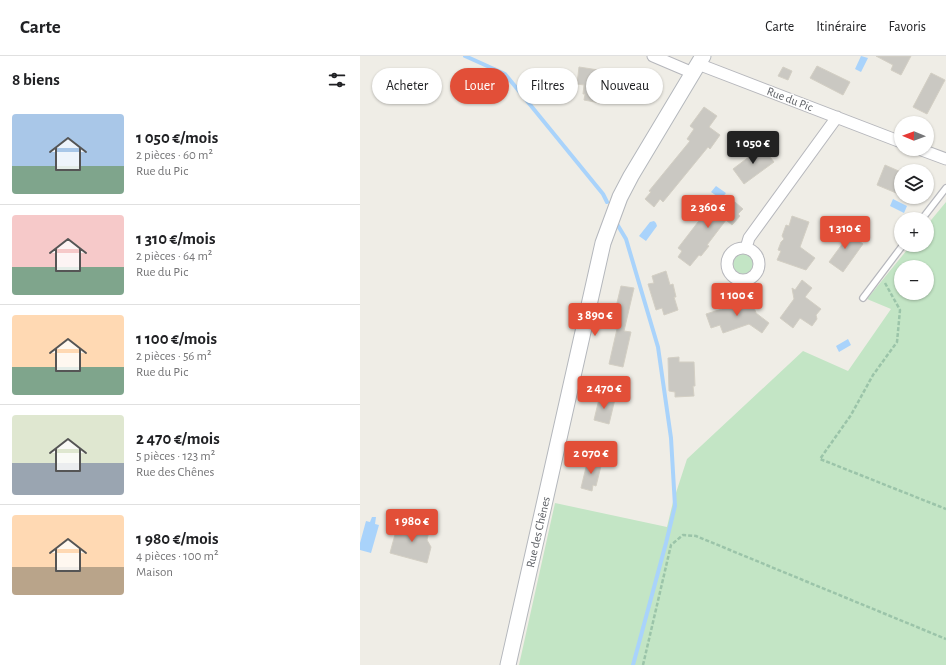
<!DOCTYPE html>
<html lang="fr">
<head>
<meta charset="utf-8">
<style>
  body { margin:0; font-family:"Alegreya Sans",sans-serif; background:#f6f6f6; color:#202124; height:100vh; display:flex; flex-direction:column; font-size:15px; white-space:nowrap }
  * { box-sizing:border-box; margin:0 }
  p { font-size:13px; color:#757577 }
  .icon { flex:none; width:22px; height:22px; fill:none; stroke:currentColor; stroke-width:2; stroke-linecap:round; stroke-linejoin:round }
  .map { position:relative; flex:1; overflow:hidden }
  .drawer { display:flex; flex-direction:column; background:#fff; width:360px }
  .drawer>* { flex:none }
  .hud { position:absolute; left:12px; top:12px; width:380px; height:36px; display:flex; gap:8px }
  .needle { width:26px; rotate:271deg }
  .fabs { position:absolute; left:534px; top:60px; display:grid; gap:8px }
  .fabs a { display:grid; place-items:center; width:40px; height:40px; border-radius:50%; background:#fff; box-shadow:0 1px 3px #0004; font-size:20px }
  .price { position:absolute; translate:-50% -34px; padding:0 9px; border-radius:4px; background:#e24f38; color:#fff; font-size:13px; line-height:26px; filter:drop-shadow(0 1px 2px #0008) }
  .price::after { content:''; position:absolute; left:50%; top:24px; width:12px; height:9px; margin-left:-6px; background:inherit; clip-path:polygon(0 0,100% 0,50% 100%) }
  .price.active { background:#222; color:#fff }
  ul { padding:0; list-style:none }
  li { display:flex; align-items:center; gap:12px; height:100px; padding:0 12px }
  li+li { border-top:1px solid #e0e0e0 }
  li span { display:grid; place-items:center; flex:none; width:112px; height:80px; border-radius:4px; color:#555 }
  li>.icon { margin-inline-start:auto }
  span .icon { width:48px; height:48px; fill:#fffc; stroke-width:1 }
  li b { font-size:17px }
  h2 { display:flex; justify-content:space-between; align-items:center; height:48px; padding:0 12px; font-size:17px }
  .tag { padding:0 14px; border-radius:18px; background:#fff; box-shadow:0 1px 3px #0004; font-size:14px; line-height:36px }
  .tag.active { background:#e24f38; color:#fff }
  header { display:flex; align-items:center; gap:24px; box-sizing:border-box; height:56px; padding:0 20px; background:#fff; border-bottom:1px solid #e0e0e0 }
  header strong { font-size:19px }
  nav { display:flex; gap:22px; margin-inline-start:auto; font-size:14px }
  main { display:flex; flex:1; min-height:0 }
  .map>svg:first-child { display:block }
</style>
</head>
<body>
<header>
<strong>Carte</strong>
<nav><a>Carte</a><a>Itinéraire</a><a>Favoris</a></nav>
</header>
<main>
<section class="drawer">
<h2>8 biens<svg class="icon" aria-label="filters" viewBox="0 0 24 24"><path d="M4 7h16M4 17h16"/><circle cx="9" cy="7" r="2"/><circle cx="15" cy="17" r="2"/></svg></h2>
<ul>
<li><span style="background:linear-gradient(#a9c7e8 65%,#7fa58c 0)"><svg class="icon" aria-label="home" viewBox="0 0 24 24"><path d="M3 11l9-7 9 7M6 9v11h12V9"/></svg></span><div><b>1 050 €/mois</b><p>2 pièces · 60 m²</p><p>Rue du Pic</p></div></li>
<li><span style="background:linear-gradient(#f6c9c9 65%,#7fa58c 0)"><svg class="icon" aria-label="home" viewBox="0 0 24 24"><path d="M3 11l9-7 9 7M6 9v11h12V9"/></svg></span><div><b>1 310 €/mois</b><p>2 pièces · 64 m²</p><p>Rue du Pic</p></div></li>
<li><span style="background:linear-gradient(#ffd9b3 65%,#7fa58c 0)"><svg class="icon" aria-label="home" viewBox="0 0 24 24"><path d="M3 11l9-7 9 7M6 9v11h12V9"/></svg></span><div><b>1 100 €/mois</b><p>2 pièces · 56 m²</p><p>Rue du Pic</p></div></li>
<li><span style="background:linear-gradient(#dfe7d0 60%,#9aa5b1 0)"><svg class="icon" aria-label="home" viewBox="0 0 24 24"><path d="M3 11l9-7 9 7M6 9v11h12V9"/></svg></span><div><b>2 470 €/mois</b><p>5 pièces · 123 m²</p><p>Rue des Chênes</p></div></li>
<li><span style="background:linear-gradient(#ffd9b3 65%,#b9a48a 0)"><svg class="icon" aria-label="home" viewBox="0 0 24 24"><path d="M3 11l9-7 9 7M6 9v11h12V9"/></svg></span><div><b>1 980 €/mois</b><p>4 pièces · 100 m²</p><p>Maison</p></div></li>
</ul>
</section>
<div class="map">
<svg width="586" height="609" viewBox="0 0 586 609">
  <rect width="100%" height="100%" fill="#efede6"/>
  <path fill="#c3e5c5" fill-rule="evenodd" d="M586,146V609H159L195,447L307,471L313,446L327,403L443,295L488,315L531,253L507,243L551,189H567V169ZM541,211H567V237H541Z
    M372 208a11 11 0 1 1 22 0a11 11 0 1 1-22 0Z"/>
  <path fill="#a9d3fb" d="M501,0L508,2L501,16L495,13Z
    M356,130L366,137L361,143L351,136Z
    M533,143L547,150L544,157L530,150Z
    M294,165L296,167L297,170L286,185L279,180L290,166Z
    M488,283L491,289L479,296L476,290Z
    M12,461H16L15,468L19,469L11,497L0,494V487L6,465L10,466Z"/>
  <g fill="none" stroke-linecap="round" stroke-linejoin="round">
    <path stroke="#a9d3fb" stroke-width="4" d="M105,0L145,18L243,138L247,146
      M257,168L266,183L298,291L311,382L315,450L306,487L273,609"/>
  </g>
  <path fill="#cac8c2" stroke="#d3cfc4" d="M516,0H551L541,19L531,14L533,9Z
    M457,10L490,26L483,39L450,22Z
    M219,11L245,15L240,47L224,44L225,38H223L224,29L217,28Z
    M423,11L432,15L428,24L418,20Z
    M571,17L585,24L567,58L553,51Z
    M344,51L357,60L349,71L360,79L350,93L348,91L303,146L300,143L294,151L285,143L291,136L289,135L330,85L327,83L334,73L330,70Z
    M402,91L414,106L384,128L373,113Z
    M525,109L541,116V139L517,129Z
    M351,141L363,150L365,147L368,150L371,146H375L383,153L378,158L380,160L372,169L366,164L347,189L349,190L341,200L339,199L330,210L318,201L322,195L318,192L345,157L341,154Z
    M432,160L449,166L440,191L455,202L446,214L417,204L421,195L418,194L421,186L424,183L422,180L426,169L429,170Z
    M480,171L503,188L483,216L469,206L483,187L473,180Z
    M306,215L310,229L313,228L316,241H314L318,254L304,259L302,252L296,254L288,228L294,227L292,220Z
    M442,224L452,232L445,241L461,253L456,259L457,263L452,270L440,262L433,272L420,262L434,243L432,232L435,234Z
    M261,230L274,232L264,275L271,276L263,311L249,308L257,273L251,272Z
    M391,243L396,257L409,267L402,277L389,268L363,277L360,269L351,272L346,258L362,253L361,250L375,245L376,248Z
    M319,301V306H334L335,330H333L334,340L315,341V336L309,335L308,302Z
    M240,339L255,343L249,368L234,364Z
    M228,403L242,406L236,430L233,429L232,435L221,432Z
    M53,466L70,471L67,484L71,491L67,507L30,497L37,471L51,474Z"/>
  <g fill="none" stroke-linecap="round" stroke-linejoin="round">
    <g stroke="#b6b7bc" stroke-width="8">
      <path id="lane" d="M562,163L586,132
        M503,242L543,189"/>
    </g>
    <g stroke="#b6b7bc" stroke-width="13">
      <path id="street" d="M293,0L333,17
        M338,8L541,86
        M559,93L586,103
        M386,192L389,182L477,61
        M367 208a16 16 0 1 1 32 0a16 16 0 1 1-32 0Z"/>
    </g>
    <g stroke="#b4b7bc" stroke-width="17">
      <path id="secondary" d="M148,609L243,187L260,141L271,120L343,0"/>
    </g>
    <path stroke="#9bc4a9" stroke-width="2.5" stroke-dasharray="4 2" stroke-linecap="butt" d="M525,227L540,254L537,286L513,319L491,359L460,403L586,453
      M283,609L311,489L323,479L336,480L586,583"/>
    <use href="#lane" stroke="#fff" stroke-width="5.5"/>
    <use href="#street" stroke="#fff" stroke-width="11"/>
    <use href="#secondary" stroke="#fff" stroke-width="15"/>
  </g>
  <g text-anchor="middle" dominant-baseline="central" stroke-width="3" stroke-linejoin="round" paint-order="stroke">
    <g font-size="12" fill="#5d6065" stroke="#fff">
      <text transform="translate(430 43) rotate(21)">Rue du Pic</text>
      <text transform="translate(178 476) rotate(-77)">Rue des Chênes</text>
    </g>
  </g>
</svg>
<div class="fabs">
<a><svg class="needle" viewBox="-14 -14 28 28"><path d="M0-13l5 13h-10z" fill="#e53935"/><path d="M0 13l5-13h-10z" fill="#757577"/></svg></a>
<a><svg class="icon" aria-label="layers" viewBox="0 0 24 24"><path d="M12 4l9 5-9 5-9-5zM3 14l9 5 9-5"/></svg></a>
<a>+</a>
<a>−</a>
</div>
<b class="price active" style="left:393px;top:109px">1 050 €</b>
<b class="price" style="left:348px;top:173px">2 360 €</b>
<b class="price" style="left:485px;top:194px">1 310 €</b>
<b class="price" style="left:377px;top:261px">1 100 €</b>
<b class="price" style="left:235px;top:281px">3 890 €</b>
<b class="price" style="left:244px;top:354px">2 470 €</b>
<b class="price" style="left:231px;top:419px">2 070 €</b>
<b class="price" style="left:52px;top:487px">1 980 €</b>
<div class="hud">
<a class="tag">Acheter</a>
<a class="tag active">Louer</a>
<a class="tag">Filtres</a>
<a class="tag">Nouveau</a>
</div>
</div>
</main>
</body>
</html>
